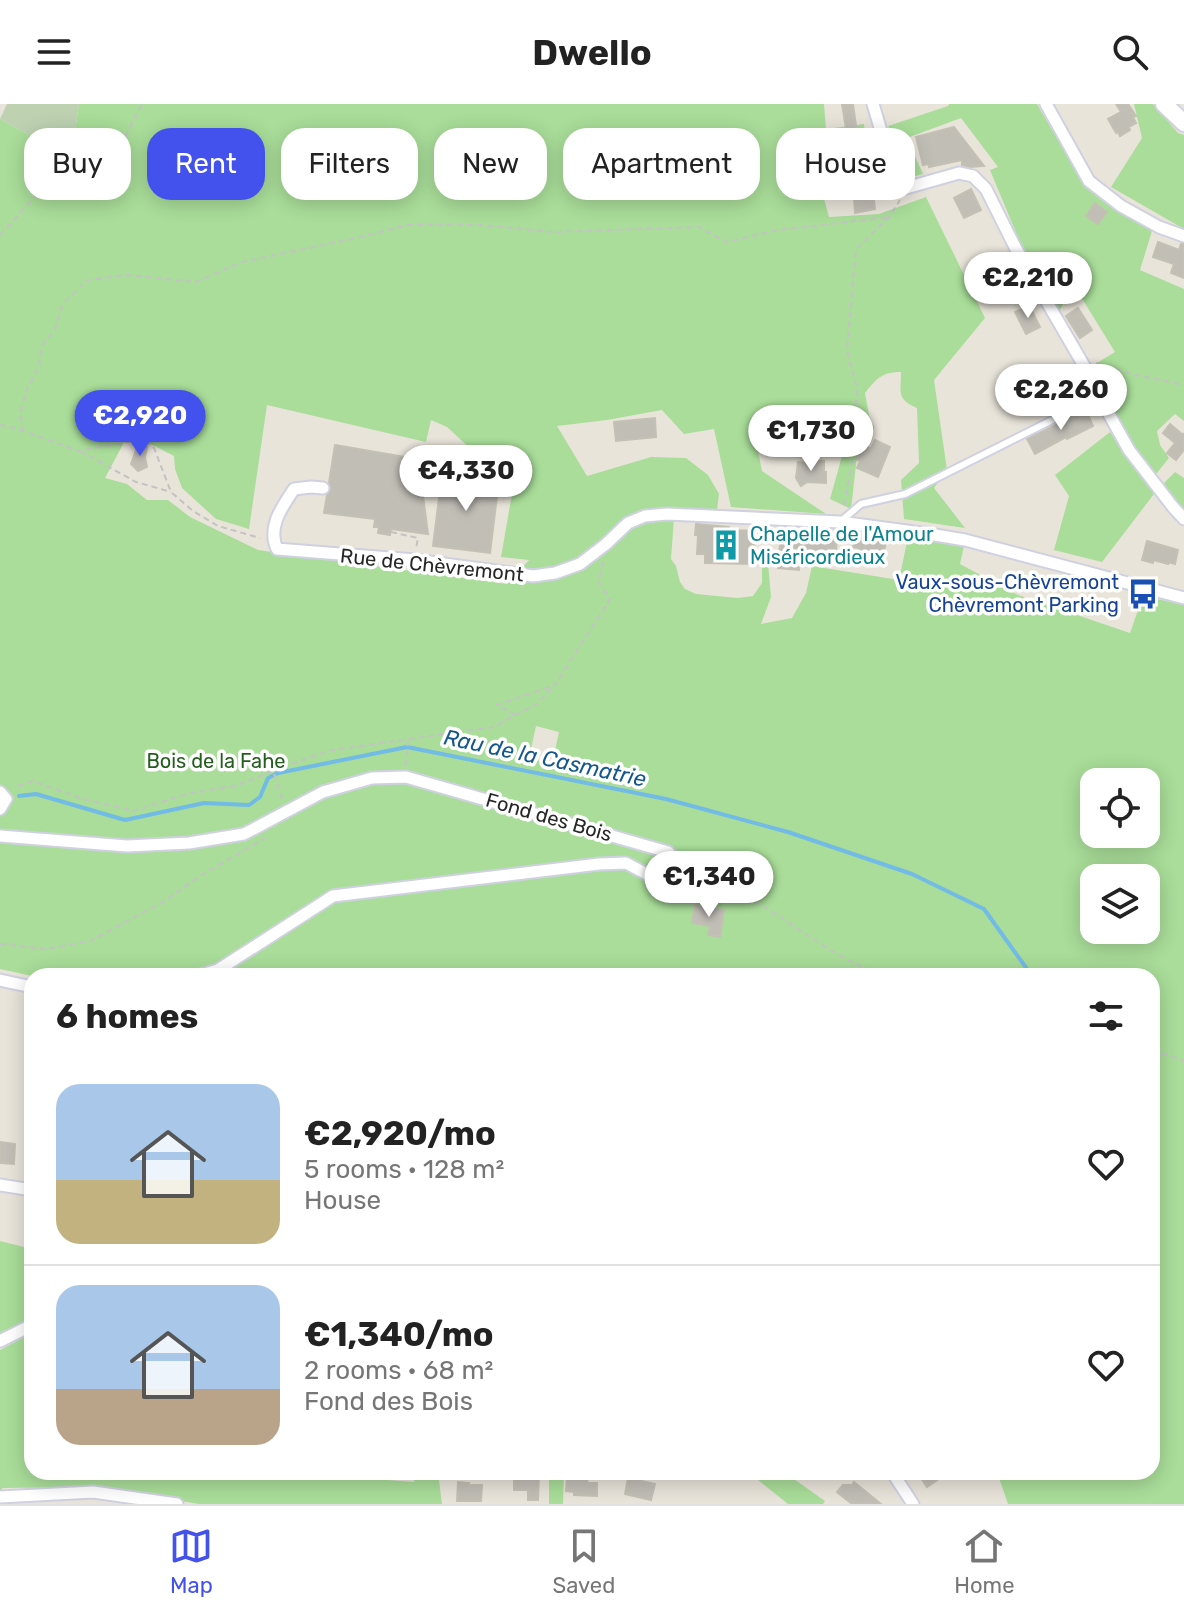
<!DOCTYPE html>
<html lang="en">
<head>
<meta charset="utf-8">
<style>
  body { margin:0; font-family:Rubik,sans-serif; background:#f6f6f6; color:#222; height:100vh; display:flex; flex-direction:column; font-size:30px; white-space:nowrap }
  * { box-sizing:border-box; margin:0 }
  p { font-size:26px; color:#767676 }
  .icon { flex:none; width:44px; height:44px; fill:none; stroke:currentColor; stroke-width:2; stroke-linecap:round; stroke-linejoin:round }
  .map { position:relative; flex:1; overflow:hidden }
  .side { position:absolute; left:24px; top:864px; width:1136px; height:512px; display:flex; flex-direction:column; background:#fff; border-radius:24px; box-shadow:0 4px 20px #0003 }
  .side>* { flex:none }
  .top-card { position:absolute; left:24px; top:24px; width:1136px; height:72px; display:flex; gap:16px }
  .tools { position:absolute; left:1080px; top:664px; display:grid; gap:16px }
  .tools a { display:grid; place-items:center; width:80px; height:80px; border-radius:16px; background:#fff; box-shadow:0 4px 20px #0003; font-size:40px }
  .price { position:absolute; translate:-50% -68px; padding:0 18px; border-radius:28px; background:#fff; color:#222; font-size:26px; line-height:52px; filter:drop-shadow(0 2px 4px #0008) }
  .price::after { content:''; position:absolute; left:50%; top:48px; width:24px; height:18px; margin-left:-12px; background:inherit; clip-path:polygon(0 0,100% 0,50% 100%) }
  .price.current { background:#4351ed; color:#fff }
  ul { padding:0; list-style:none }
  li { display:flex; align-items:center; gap:24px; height:200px; padding:0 32px }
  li+li { border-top:2px solid #e0e0e0 }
  li span { display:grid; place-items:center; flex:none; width:224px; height:160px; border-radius:24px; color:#555 }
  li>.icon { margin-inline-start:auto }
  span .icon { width:96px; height:96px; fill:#fffc; stroke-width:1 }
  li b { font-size:34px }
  h2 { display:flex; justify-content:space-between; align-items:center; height:96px; padding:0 32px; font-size:34px }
  .chip { padding:0 28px; border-radius:24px; background:#fff; box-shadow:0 4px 20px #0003; font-size:28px; line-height:72px }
  .chip.current { background:#4351ed; color:#fff }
  header { display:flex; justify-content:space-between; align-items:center; height:104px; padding:0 32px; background:#fff; font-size:36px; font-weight:700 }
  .tab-bar { display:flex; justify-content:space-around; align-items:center; height:112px; border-top:2px solid #e0e0e0; background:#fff; font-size:22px; color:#767676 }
  .tab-bar a { display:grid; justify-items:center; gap:4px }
  .tab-bar .current { color:#4351ed }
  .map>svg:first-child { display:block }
</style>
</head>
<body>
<header><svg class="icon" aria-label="menu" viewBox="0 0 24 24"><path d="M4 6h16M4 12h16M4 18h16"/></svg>Dwello<svg class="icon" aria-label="search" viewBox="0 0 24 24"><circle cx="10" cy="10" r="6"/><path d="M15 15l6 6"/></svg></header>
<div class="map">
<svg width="1184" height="1400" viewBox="0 0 1184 1400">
  <rect width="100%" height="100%" fill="#e9e4da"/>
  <path fill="#a9dd99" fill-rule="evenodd" d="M79,0H824L826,25L864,20L867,44L813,54L829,113L879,110L926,93L985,214L934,276L947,366L934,384L965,424L904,415L901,376L919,359L917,304C896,295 901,288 901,268C882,268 877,274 865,289L870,317L874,322L872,337L859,335L851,405L830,395L842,352L836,310L753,322L762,367L826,410L731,403L714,325L684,330L662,306L607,316L557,322L587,372L651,353L686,354L708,371L719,390L716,414H674L671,455L676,462L680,478L685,485L696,490L738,494L753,492L762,479V452L767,448L771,493L761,520L792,514L806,489L812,462L899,476L908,433L964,442L960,460L1018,491L1130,529L1143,492L1184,501V1400H1008L997,1368H1152V872H32L0,865V15L71,54ZM267,301L426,338L431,316L447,323L513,384L501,453L529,456L507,480L258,446L190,413L168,396H147L127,380L105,374L129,329L174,352L175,365L182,384L216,415L249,425ZM536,622L559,628L552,660L529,654ZM1094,678H1146V730H1094ZM1094,774H1146V826H1094Z
    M949,0H1037L1083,79L1152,127L1140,166L1184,185V317L1175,310L1157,327L1160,341L1169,354L1152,375L1087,265L1115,248L1081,193H1066L1060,206L1022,143L990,66L998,63L961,14L907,34L923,70L912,73L888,22L948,2Z
    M1134,0H1153L1178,29L1184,31V125L1111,83L1142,34Z
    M1110,328L1154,390L1102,458L1054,446L1069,392L1055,371Z
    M1175,368L1184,374V414L1159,384Z
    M0,1137L32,1145V1216L0,1233Z
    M32,1229V1368H320L321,1371L414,1378L415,1368H438L442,1400H199L94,1383L2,1384L5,1400H0V1246Z
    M549,1368H564L563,1400H549Z
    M748,1368H784L825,1397L823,1400H788Z"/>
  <path fill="#bed2b2" d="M7,0H79L71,54L0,15Z"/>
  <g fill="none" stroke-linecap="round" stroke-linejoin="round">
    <path stroke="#72bbe6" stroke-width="4" d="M19,692L36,690L125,716L204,699L249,701L260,693L268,674L278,669L407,643L666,695L788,728L912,770L984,805L1032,872"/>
  </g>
  <path fill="#c1beb6" stroke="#c4c0b4" stroke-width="2" d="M842,0H853L857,29L847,31Z
    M1116,0H1128L1136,12L1133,13L1136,19L1129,23L1130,26L1120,32L1118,28L1116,29L1108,15L1121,8Z
    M954,23L984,62L970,63L962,61V56L929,63L928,60L923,61L916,33Z
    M868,53L871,74H867L869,97L874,96L875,105L855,109L853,76L848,77L845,56Z
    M971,85L981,106L964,114L954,94Z
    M1095,99L1107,108L1098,120L1086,112Z
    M1158,138L1179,146L1181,140H1184V174L1171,169L1174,160L1153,153Z
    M1007,157L1015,173L991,185L983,169Z
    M1029,201L1040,223L1026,230L1015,208Z
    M1078,204L1092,226L1080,234L1066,212Z
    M1086,306L1093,322L1067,335L1066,333L1035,350L1027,335Z
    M655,314L656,333L616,337L614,318Z
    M1170,320L1183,331L1184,329V346L1176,356L1167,349L1175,339L1163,329Z
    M875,336L890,343L878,373L857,364L860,357L856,355L863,341L871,345Z
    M138,341L147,343L145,353L147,363L138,367L131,360Z
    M335,341L429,357L427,369L420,368L428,430L391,425L390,431L378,429L379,423H374L375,415L324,409L327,391L331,385L329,379Z
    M814,357H824V368H826V379L807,378L801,382L796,374L798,358L814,359Z
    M442,370L499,376L490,449L433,442Z
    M696,420L729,423V426L755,427L754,460L705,459V450H697L698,431H695Z
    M781,429L797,430V432L825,434V432H837L836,447L801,446L799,466L778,464Z
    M856,429L887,434L883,451L872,448L870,454L858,452L860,445L853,443Z
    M1147,437L1178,446L1175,460L1168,458V460L1153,456V459L1142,456Z
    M695,801L724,806L720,833L708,831L710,822L692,819Z
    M0,1038L15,1040L14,1060L0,1059Z
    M917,1368H949L927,1383Z
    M514,1371L539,1372L538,1396H528V1386H514Z
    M567,1372L588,1373L587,1379H597V1392L574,1391V1388L566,1387Z
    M628,1374L655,1380L651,1396L625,1390Z
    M458,1378L469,1379L468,1381H482L481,1397H457Z
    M854,1378L881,1400H852L837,1388L843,1381H852Z"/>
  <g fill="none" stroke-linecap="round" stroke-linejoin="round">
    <g stroke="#cfd1e0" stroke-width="10">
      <path id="service" d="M840,418L861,400L905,390L1088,298L1100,294"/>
    </g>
    <g stroke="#cfd1e0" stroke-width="15">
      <path id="minor" d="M873,0L886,44L906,84L959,69L973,72L986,85L1015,143L1083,260L1100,294L1129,346L1173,403L1184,415
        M1046,0L1089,77L1121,102L1159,123L1184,132
        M323,384L311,383L294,385C282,403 267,423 277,445L415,456L533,472L555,469L580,460L606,440L628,419L645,412L667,410L840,418L929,430L965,436L1184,494
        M0,688L6,695L0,705
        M0,732L127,742L189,739L244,730L323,688L372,674L406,673L668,748L680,761L678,772L671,779L654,774L626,759L599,760L333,792L218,866L197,872
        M0,876L32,883
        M0,1081L32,1086
        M0,1237L32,1221
        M892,1368L913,1400
        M0,1393L93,1388L177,1400"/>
    </g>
    <g stroke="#cfd1e0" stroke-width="20">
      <path id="secondary" d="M1164,0L1184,19"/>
    </g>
    <path stroke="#c3c3c3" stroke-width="2" stroke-dasharray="6 4" stroke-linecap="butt" d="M0,131L33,95L44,80L62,73L78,75L99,69L115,52L142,0
      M1096,259L1135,271L1184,281
      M0,321L15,324L79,347L137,336L147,339L154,344L171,388L193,407L218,422L260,434
      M23,327L20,310L27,285L39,262L42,241L55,225L63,200L87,176L127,171L196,178L242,158L357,134L407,121H481L553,128L699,123L726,138L779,126L889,113
      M80,347L136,378L171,388
      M844,401L855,341L857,285L847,246L856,145L889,113L900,96
      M391,428L418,434L416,445
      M515,611L537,600L554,582
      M406,662L408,637
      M18,682L33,677L80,694L133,707L187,690L238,681L272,667
      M282,695L273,666L332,646L494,623L515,611L497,601L555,581L610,495L599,478L603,457
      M692,766C746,786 788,820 837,850C851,858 867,865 882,872
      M0,840L45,845L90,837L163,798L200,772L265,734
      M1152,946L1184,957
      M30,985L32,986
      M26,1036L32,996"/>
    <use href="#service" stroke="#fff" stroke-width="6"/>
    <use href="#minor" stroke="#fff" stroke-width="11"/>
    <use href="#secondary" stroke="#fff" stroke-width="16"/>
  </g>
  <defs>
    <g id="building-bare" transform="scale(2.4)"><path d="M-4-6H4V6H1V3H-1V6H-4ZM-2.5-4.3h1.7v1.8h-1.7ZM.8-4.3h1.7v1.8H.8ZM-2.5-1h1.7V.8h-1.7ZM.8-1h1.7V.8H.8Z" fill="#0f9aa8" stroke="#fff" stroke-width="2.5" paint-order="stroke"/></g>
    <g id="bus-bare" transform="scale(2.4)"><path d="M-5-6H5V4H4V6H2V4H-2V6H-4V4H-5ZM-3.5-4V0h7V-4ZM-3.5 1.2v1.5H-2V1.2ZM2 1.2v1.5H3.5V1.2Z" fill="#1a4fb4" stroke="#fff" stroke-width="2.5" paint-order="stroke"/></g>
  </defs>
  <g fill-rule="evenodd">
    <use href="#building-bare" x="726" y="441"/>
    <use href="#bus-bare" x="1143" y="490"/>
  </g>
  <g text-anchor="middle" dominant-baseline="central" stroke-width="7" stroke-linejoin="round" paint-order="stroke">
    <g font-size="20" fill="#0d838f" stroke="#fff" text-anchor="start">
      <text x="750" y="430">Chapelle de l'Amour<tspan x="750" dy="23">Miséricordieux</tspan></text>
    </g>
    <g font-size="20" fill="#272727" stroke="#fff">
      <text transform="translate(432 461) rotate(6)">Rue de Chèvremont</text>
      <text transform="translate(549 713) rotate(16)">Fond des Bois</text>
    </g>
    <g font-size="20" fill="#164399" stroke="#fff" text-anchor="end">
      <text x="1119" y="478">Vaux-sous-Chèvremont<tspan x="1119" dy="23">Chèvremont Parking</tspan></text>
    </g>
    <g font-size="20" fill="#245e1e" stroke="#fff">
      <text x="216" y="657">Bois de la Fahe</text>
    </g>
    <g font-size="22" font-style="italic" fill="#16588d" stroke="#fff">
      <text transform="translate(545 654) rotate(12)">Rau de la Casmatrie</text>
    </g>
  </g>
</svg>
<div class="tools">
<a><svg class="icon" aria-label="locate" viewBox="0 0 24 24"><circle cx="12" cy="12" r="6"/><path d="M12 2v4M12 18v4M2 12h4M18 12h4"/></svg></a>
<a><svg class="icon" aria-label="layers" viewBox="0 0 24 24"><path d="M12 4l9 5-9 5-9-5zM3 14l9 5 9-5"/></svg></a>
</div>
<b class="price" style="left:1028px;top:216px">€2,210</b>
<b class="price" style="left:1061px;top:328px">€2,260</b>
<b class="price current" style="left:140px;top:354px">€2,920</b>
<b class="price" style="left:811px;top:369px">€1,730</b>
<b class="price" style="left:466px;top:409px">€4,330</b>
<b class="price" style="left:709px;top:815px">€1,340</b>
<div class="top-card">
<a class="chip">Buy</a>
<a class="chip current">Rent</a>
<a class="chip">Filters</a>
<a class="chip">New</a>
<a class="chip">Apartment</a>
<a class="chip">House</a>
</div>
<section class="side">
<h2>6 homes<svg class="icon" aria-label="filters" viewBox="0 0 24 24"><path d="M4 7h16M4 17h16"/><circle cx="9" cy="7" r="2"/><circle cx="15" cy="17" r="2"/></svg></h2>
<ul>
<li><span style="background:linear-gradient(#a9c7e8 60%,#c2b280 0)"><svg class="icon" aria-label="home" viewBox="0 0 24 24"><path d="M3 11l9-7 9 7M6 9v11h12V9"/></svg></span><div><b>€2,920/mo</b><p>5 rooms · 128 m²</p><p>House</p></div><svg class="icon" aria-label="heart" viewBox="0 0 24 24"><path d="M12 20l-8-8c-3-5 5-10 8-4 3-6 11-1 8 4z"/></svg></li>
<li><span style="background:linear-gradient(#a9c7e8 65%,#b9a48a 0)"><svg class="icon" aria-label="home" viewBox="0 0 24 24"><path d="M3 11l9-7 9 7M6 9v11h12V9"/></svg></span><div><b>€1,340/mo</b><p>2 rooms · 68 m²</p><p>Fond des Bois</p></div><svg class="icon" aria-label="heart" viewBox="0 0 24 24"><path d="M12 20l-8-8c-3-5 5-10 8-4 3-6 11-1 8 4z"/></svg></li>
</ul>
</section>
</div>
<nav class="tab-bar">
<a class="current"><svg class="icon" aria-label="map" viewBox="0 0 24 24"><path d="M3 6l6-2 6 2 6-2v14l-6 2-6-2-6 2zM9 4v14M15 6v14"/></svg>Map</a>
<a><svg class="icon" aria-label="saved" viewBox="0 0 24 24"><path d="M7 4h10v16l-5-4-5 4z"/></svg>Saved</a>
<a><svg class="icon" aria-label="home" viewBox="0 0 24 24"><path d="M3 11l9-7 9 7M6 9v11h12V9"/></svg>Home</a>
</nav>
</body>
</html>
